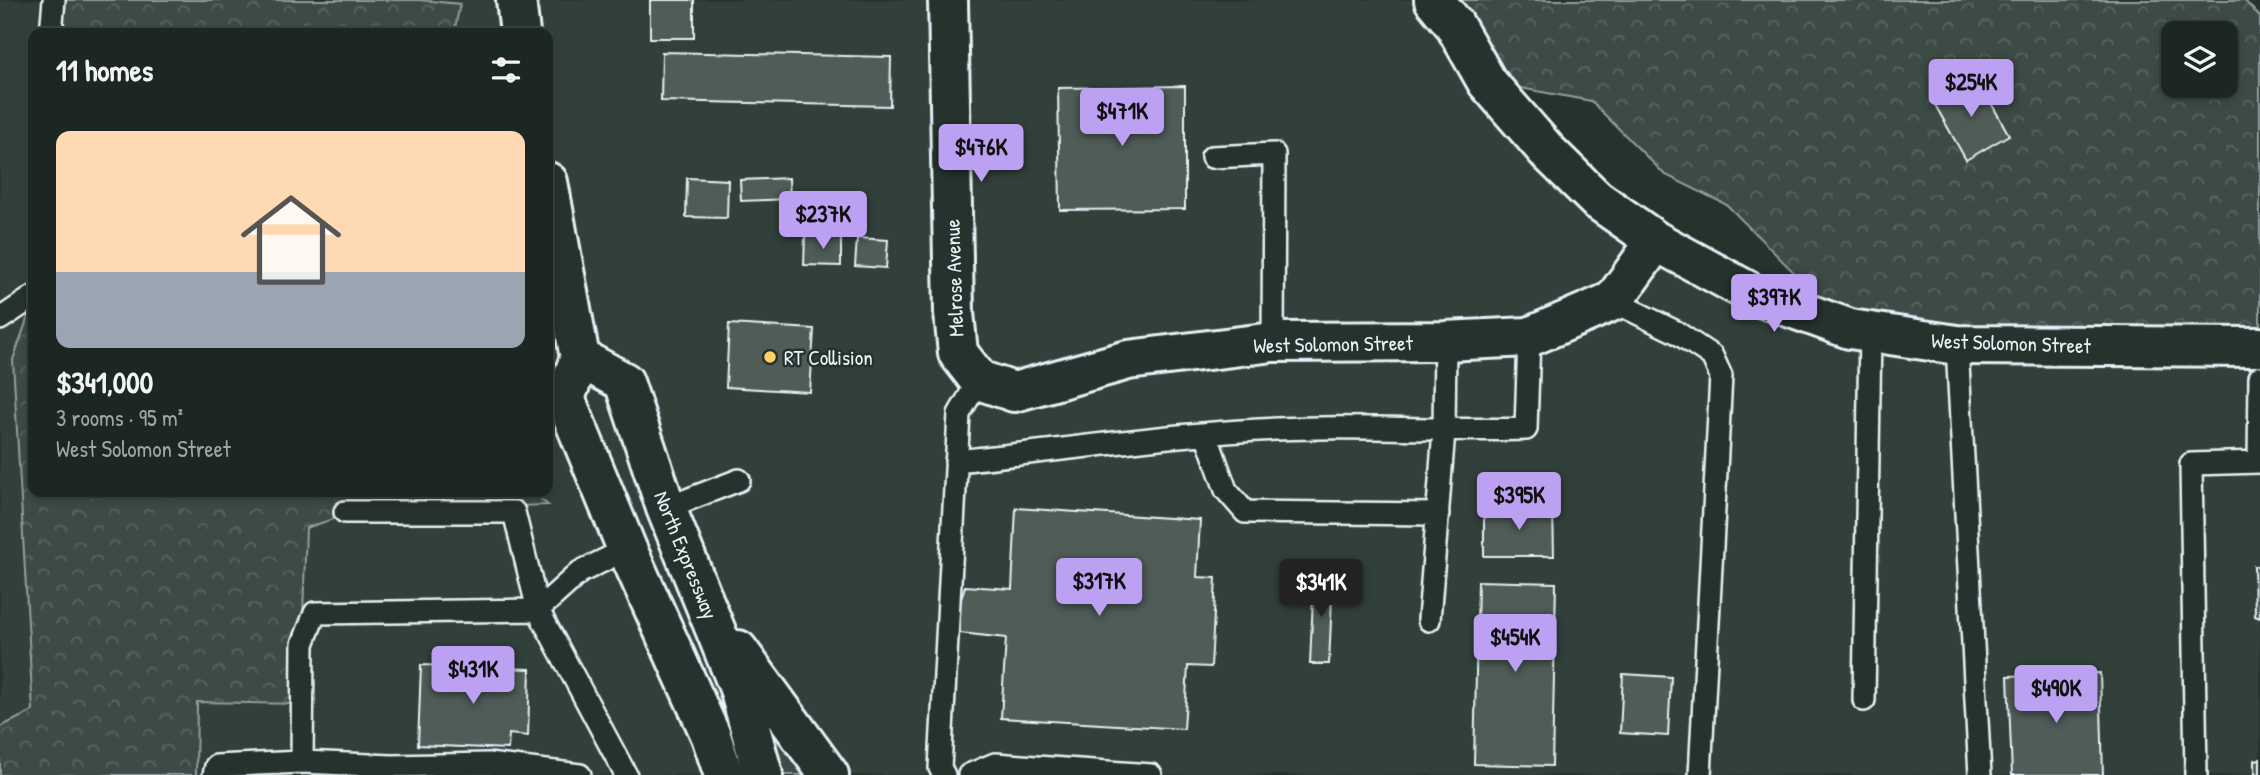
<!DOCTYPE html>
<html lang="en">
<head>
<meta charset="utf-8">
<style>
  body { margin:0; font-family:"Patrick Hand",sans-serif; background:#252e2a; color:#f1f3f6; height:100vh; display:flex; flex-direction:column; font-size:26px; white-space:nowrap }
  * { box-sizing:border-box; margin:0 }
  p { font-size:23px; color:#a0a5a5 }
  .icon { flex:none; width:38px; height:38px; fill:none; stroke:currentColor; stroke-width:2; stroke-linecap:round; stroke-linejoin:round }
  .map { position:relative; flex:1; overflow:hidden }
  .details { position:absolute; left:28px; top:28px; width:525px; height:469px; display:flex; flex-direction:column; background:#1c2622; border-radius:14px; box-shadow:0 4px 10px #0003,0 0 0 2px #3a4340 }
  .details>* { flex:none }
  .controls { position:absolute; left:2161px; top:21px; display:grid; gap:14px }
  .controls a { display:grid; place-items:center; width:77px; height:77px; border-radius:14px; background:#1c2622; box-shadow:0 4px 10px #0003,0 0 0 2px #3a4340; font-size:35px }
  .price { position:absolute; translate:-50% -60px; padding:0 16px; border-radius:7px; background:#bca0f2; color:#111; font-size:23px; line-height:46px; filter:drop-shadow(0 2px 4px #0008) }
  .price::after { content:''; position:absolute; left:50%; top:42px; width:21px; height:16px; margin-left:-10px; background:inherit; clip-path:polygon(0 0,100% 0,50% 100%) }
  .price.selected { background:#222; color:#fff }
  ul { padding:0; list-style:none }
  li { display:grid; align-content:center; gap:14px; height:371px; padding:0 28px }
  li span { display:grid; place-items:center; height:217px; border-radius:14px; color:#555 }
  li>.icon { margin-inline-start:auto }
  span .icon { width:126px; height:126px; fill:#fffc; stroke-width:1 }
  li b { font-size:30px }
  h2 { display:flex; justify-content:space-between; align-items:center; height:84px; padding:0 28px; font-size:30px }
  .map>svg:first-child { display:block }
</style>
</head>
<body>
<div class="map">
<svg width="2260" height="775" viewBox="0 0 2260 775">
  <defs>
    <pattern id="forest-crowns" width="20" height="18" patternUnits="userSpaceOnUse" patternTransform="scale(1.75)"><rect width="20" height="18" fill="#3e4b47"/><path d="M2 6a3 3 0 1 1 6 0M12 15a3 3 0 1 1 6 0" fill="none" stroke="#5a6562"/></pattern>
  </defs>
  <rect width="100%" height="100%" fill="#26332d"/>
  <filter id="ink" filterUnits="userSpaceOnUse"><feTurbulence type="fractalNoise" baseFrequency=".0143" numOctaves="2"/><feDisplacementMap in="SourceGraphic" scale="14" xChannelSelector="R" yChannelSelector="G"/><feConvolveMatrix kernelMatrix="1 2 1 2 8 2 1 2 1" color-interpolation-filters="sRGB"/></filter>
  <g filter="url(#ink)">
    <path fill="#333f3a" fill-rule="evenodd" d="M0,0H1428L1601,222L1770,325L2026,363L2260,361V775H0ZM33,33H548V492H33Z"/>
    <path fill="#3e4b47" stroke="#939ea0" stroke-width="2" d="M775,729L812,775H781Z"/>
    <path fill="url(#forest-crowns)" stroke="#939ea0" stroke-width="2" fill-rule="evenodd" d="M54,0H419L460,4L454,33H51Z
      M1426,0H2244L2260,17V347L1850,329L1727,205L1664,174L1591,101L1487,82ZM2174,33H2226V86H2174Z
      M33,302V492H532L548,505L357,511L306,528L300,704L197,702L196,775H0V727L33,711L13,360Z"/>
    <path fill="#505c59" stroke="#e8f1f8" stroke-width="2" d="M650,0H694V38H650Z
      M662,52L891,57L890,106L661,101Z
      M1977,78L2009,135L1966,160L1934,103Z
      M1185,86V209L1060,210L1058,88Z
      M687,178L728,180L727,218L686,217Z
      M789,178L790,199L741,201L740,180Z
      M805,236L841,237V266L804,265Z
      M857,238L888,240L886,268L855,266Z
      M729,324L814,329L810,392L726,387Z
      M1016,508L1200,520L1197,577L1216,578L1211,667L1188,666L1184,729L1001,718L1006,638L960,633L959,606L965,586L1012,589Z
      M1553,508L1554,556H1484V509Z
      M2254,566H2260V618L2255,616Z
      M1314,574L1333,575L1329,664H1310Z
      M1478,581L1556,583L1552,766L1474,764Z
      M421,665L530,669L528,736L509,734L508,749L418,745Z
      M2100,673L2103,775H2012L2008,676Z
      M1623,674L1671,677L1668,736L1620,733Z
      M2260,759V775H2255V760Z"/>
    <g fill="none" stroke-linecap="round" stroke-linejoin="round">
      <g stroke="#e8f1f8" stroke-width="26">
        <path id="service" d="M51,33L54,0
          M1212,157L1274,154L1273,342
          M1613,301L1676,332L1712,356L1721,376L1700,775
          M0,319L33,297
          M1957,345L1980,775
          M1206,434L1226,490L1245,512L1438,514
          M956,461C1076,449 1198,429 1318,428C1388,427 1457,431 1526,429L1529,337
          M2259,462L2260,377
          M666,508L739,480
          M345,512H514L538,610L626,775
          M1429,620L1444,431L1445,341
          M1864,700L1870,333
          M302,762L303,644L315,613L538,610L580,572L627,549
          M214,775L216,766L302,762L392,766L488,764L580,775
          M944,775L940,768L959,414L979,380
          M969,775L995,764L1151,775
          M2196,775L2191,464L2260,462"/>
      </g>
      <g stroke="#e8f1f8" stroke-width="44">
        <path id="minor" d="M948,0L954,313L958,353L979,380L1014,392L1128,360L1273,342L1445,341L1529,337L1613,301L1656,241
          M1434,0L1454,24L1487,82L1548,152L1596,199L1656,241L1755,295L1850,329L1957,345L2260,347"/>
      </g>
      <g stroke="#e8f1f8" stroke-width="44">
        <path id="primary" d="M516,0L520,33
          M548,182L580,358L565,398L627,549L711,736L724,775
          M580,358L624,382L666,508L739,688L763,775
          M738,650L829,775"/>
      </g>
      <use href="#service" stroke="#26332d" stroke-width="21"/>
      <use href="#minor" stroke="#26332d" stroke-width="38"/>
      <use href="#primary" stroke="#26332d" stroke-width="38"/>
    </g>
  </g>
  <circle fill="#ffd166" stroke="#26332d" stroke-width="2.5" cx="770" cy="357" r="7"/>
  <g text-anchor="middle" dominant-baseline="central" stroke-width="5" stroke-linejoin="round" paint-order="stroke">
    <g font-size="21" fill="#e8f1f8" stroke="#26332d">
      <text transform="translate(954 278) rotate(-92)">Melrose Avenue</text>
      <text transform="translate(2011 343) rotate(2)">West Solomon Street</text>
      <text transform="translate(1333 344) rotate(-1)">West Solomon Street</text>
      <text transform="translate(686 555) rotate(68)">North Expressway</text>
    </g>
    <g font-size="21" fill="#e8f1f8" stroke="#26332d" text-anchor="start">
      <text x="784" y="357">RT Collision</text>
    </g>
  </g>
</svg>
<div class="controls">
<a><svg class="icon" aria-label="layers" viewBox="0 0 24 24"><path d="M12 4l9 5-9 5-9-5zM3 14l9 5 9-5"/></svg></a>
</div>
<b class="price" style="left:1971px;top:119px">$254K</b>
<b class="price" style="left:1122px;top:148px">$471K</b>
<b class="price" style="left:981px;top:184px">$476K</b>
<b class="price" style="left:823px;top:251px">$237K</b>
<b class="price" style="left:1774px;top:334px">$397K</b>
<b class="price" style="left:1519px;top:532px">$395K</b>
<b class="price" style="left:1099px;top:618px">$317K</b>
<b class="price selected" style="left:1321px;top:619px">$341K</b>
<b class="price" style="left:1515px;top:674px">$454K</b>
<b class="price" style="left:473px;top:706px">$431K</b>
<b class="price" style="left:2056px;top:725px">$490K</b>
<section class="details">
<h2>11 homes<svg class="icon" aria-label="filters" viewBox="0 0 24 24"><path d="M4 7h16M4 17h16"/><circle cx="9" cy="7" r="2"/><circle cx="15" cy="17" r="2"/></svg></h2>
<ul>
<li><span style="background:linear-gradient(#ffd9b3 65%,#9aa5b1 0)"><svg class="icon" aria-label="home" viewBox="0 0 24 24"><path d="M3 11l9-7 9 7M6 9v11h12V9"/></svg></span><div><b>$341,000</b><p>3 rooms · 95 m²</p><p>West Solomon Street</p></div></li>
</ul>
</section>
</div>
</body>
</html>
